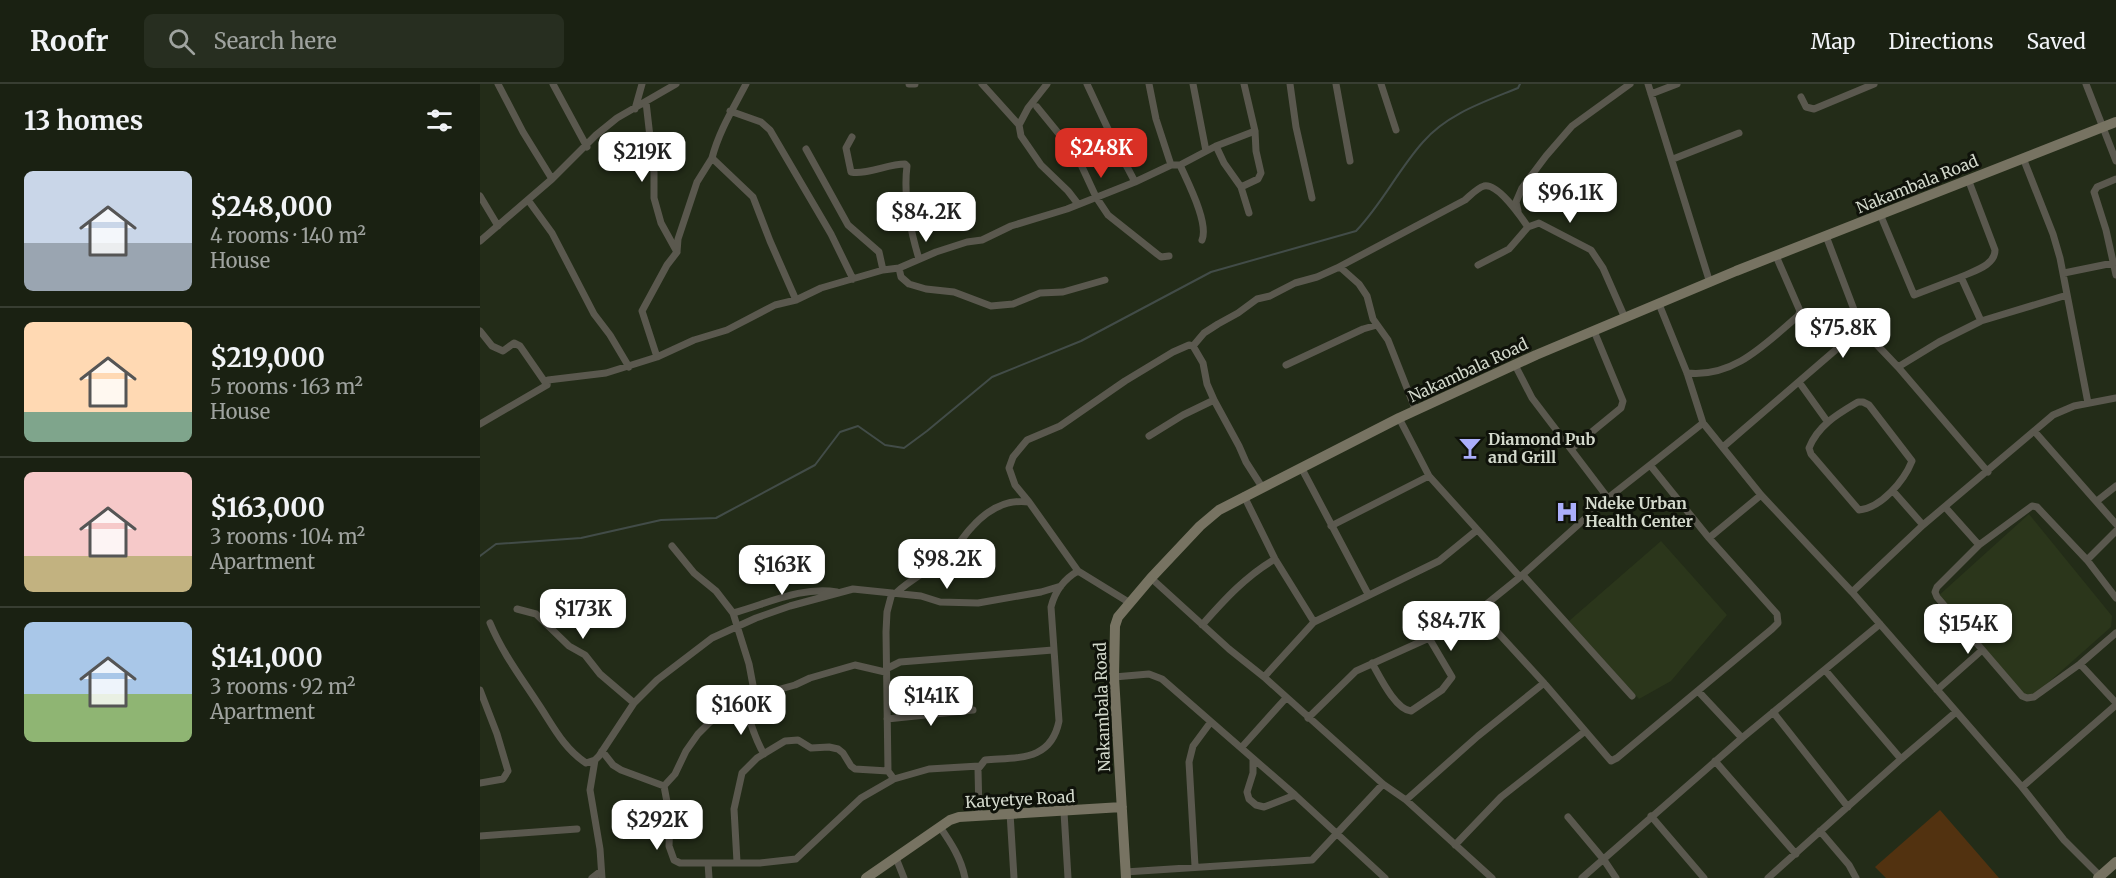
<!DOCTYPE html>
<html lang="en">
<head>
<meta charset="utf-8">
<style>
  body { margin:0; font-family:Merriweather,serif; background:#272e20; color:#f1f3f6; height:100vh; display:flex; flex-direction:column; font-size:22px; white-space:nowrap }
  * { box-sizing:border-box; margin:0 }
  p { font-size:20px; color:#9fa39f }
  .icon { flex:none; width:33px; height:33px; fill:none; stroke:currentColor; stroke-width:2; stroke-linecap:round; stroke-linejoin:round }
  .map { position:relative; flex:1; overflow:hidden }
  .side { display:flex; flex-direction:column; background:#1a2112; width:480px }
  .side>* { flex:none }
  .price { position:absolute; translate:-50% -51px; padding:0 14px; border-radius:12px; background:#fff; color:#222; font-size:20px; line-height:39px; filter:drop-shadow(0 2px 3px #0008) }
  .price::after { content:''; position:absolute; left:50%; top:36px; width:18px; height:14px; margin-left:-9px; background:inherit; clip-path:polygon(0 0,100% 0,50% 100%) }
  .price.current { background:#d93025; color:#fff }
  ul { padding:0; list-style:none }
  li { display:flex; align-items:center; gap:18px; height:150px; padding:0 24px }
  li+li { border-top:2px solid #383e32 }
  li span { display:grid; place-items:center; flex:none; width:168px; height:120px; border-radius:9px; color:#555 }
  li>.icon { margin-inline-start:auto }
  span .icon { width:72px; height:72px; fill:#fffc; stroke-width:1 }
  li b { font-size:26px }
  h2 { display:flex; justify-content:space-between; align-items:center; height:72px; padding:0 24px; font-size:26px }
  header { display:flex; align-items:center; gap:36px; box-sizing:border-box; height:84px; padding:0 30px; background:#1a2112; border-bottom:2px solid #383e32 }
  header strong { font-size:28px }
  nav { display:flex; gap:33px; margin-inline-start:auto; font-size:21px }
  .search { width:420px; height:54px; background:#272e20; display:flex; align-items:center; gap:15px; box-sizing:border-box; padding:0 21px; border-radius:9px; color:#9fa39f; font-size:22px }
  main { display:flex; flex:1; min-height:0 }
  .map>svg:first-child { display:block }
</style>
</head>
<body>
<header>
<strong>Roofr</strong>
<div class="search"><svg class="icon" aria-label="search" viewBox="0 0 24 24"><circle cx="10" cy="10" r="6"/><path d="M15 15l6 6"/></svg>Search here</div>
<nav><a>Map</a><a>Directions</a><a>Saved</a></nav>
</header>
<main>
<section class="side">
<h2>13 homes<svg class="icon" aria-label="filters" viewBox="0 0 24 24"><path d="M4 7h16M4 17h16"/><circle cx="9" cy="7" r="2"/><circle cx="15" cy="17" r="2"/></svg></h2>
<ul>
<li><span style="background:linear-gradient(#c9d6e8 60%,#9aa5b1 0)"><svg class="icon" aria-label="home" viewBox="0 0 24 24"><path d="M3 11l9-7 9 7M6 9v11h12V9"/></svg></span><div><b>$248,000</b><p>4 rooms · 140 m²</p><p>House</p></div></li>
<li><span style="background:linear-gradient(#ffd9b3 75%,#7fa58c 0)"><svg class="icon" aria-label="home" viewBox="0 0 24 24"><path d="M3 11l9-7 9 7M6 9v11h12V9"/></svg></span><div><b>$219,000</b><p>5 rooms · 163 m²</p><p>House</p></div></li>
<li><span style="background:linear-gradient(#f6c9c9 70%,#c2b280 0)"><svg class="icon" aria-label="home" viewBox="0 0 24 24"><path d="M3 11l9-7 9 7M6 9v11h12V9"/></svg></span><div><b>$163,000</b><p>3 rooms · 104 m²</p><p>Apartment</p></div></li>
<li><span style="background:linear-gradient(#a9c7e8 60%,#8fb573 0)"><svg class="icon" aria-label="home" viewBox="0 0 24 24"><path d="M3 11l9-7 9 7M6 9v11h12V9"/></svg></span><div><b>$141,000</b><p>3 rooms · 92 m²</p><p>Apartment</p></div></li>
</ul>
</section>
<div class="map">
<svg width="1636" height="794" viewBox="0 0 1636 794">
  <rect width="100%" height="100%" fill="#232c18"/>
  <path fill="#2b361b" d="M1549,430L1632,532L1631,543L1552,613L1542,611L1456,514Z
    M1181,457L1247,531L1191,597L1159,615L1089,537Z"/>
  <path fill="#523210" d="M1460,726L1519,794H1406L1395,783Z"/>
  <g fill="none" stroke-linecap="round" stroke-linejoin="round">
    <path stroke="#424c48" stroke-width="2" d="M0,472L16,460L101,454L181,436L236,434L335,381L360,348L378,342L405,361L424,364L447,347L512,293L601,257L731,188L876,147C902,120 918,86 943,58C967,30 1004,18 1038,4L1040,0"/>
    <path stroke="#5a584e" stroke-width="7" d="M18,0L43,48L72,95
      M73,0L107,63
      M266,0C253,25 239,47 232,74L273,113L290,157L316,216
      M429,0H435
      M502,0L539,41L541,52L561,81L588,107L598,120
      M607,0L635,60L655,98
      M669,0L676,35L691,81
      M713,0L726,67
      M810,0L816,43L832,114
      M856,0L870,77
      M901,0L916,46
      M1168,0L1230,199
      M1606,0L1636,77
      M1171,10L1197,0
      M1321,13L1326,23L1334,25L1394,0
      M166,18L174,88V114L181,139L197,168
      M557,23L597,72L616,113L628,131L677,170L681,173L689,172
      M155,25L162,0
      M250,27L281,38L290,46L351,150L373,195
      M539,41L548,24L567,0
      M372,53L366,64L371,88C386,91 408,80 425,80L427,82C423,113 430,145 439,175
      M736,62L744,79L761,103L769,129
      M326,65L368,141L399,168L403,186
      M1543,74L1573,150L1580,174L1608,319
      M1193,75L1259,49
      M700,81C708,99 729,139 722,156
      M1488,95L1515,166C1515,182 1493,187 1481,193L1501,237
      M1636,95L1617,103L1614,108L1626,146L1636,191
      M761,103L778,95L781,89L776,67L775,47L764,0
      M0,112L18,142
      M48,116L72,149L114,230L130,251L149,283
      M1038,127L1036,118L1042,104L1066,72L1092,42L1150,0
      M1400,130L1434,211L1481,193
      M0,157L72,95L116,51L137,34L196,0
      M998,181L1029,165L1048,143L1059,139L1111,166L1123,184L1145,234
      M419,184L421,193L429,200L446,205L474,208L511,222L533,220L560,209L583,208L625,196
      M857,184H861L879,200L887,212L893,235L908,256L936,327
      M1584,189L1633,179
      M1179,220L1207,289L1223,339L1281,411L1372,508L1542,703L1584,756L1620,792
      M1381,244L1418,283L1508,388
      M0,247L12,262L23,267L34,259L40,262L67,301
      M713,262L723,279L727,300L734,316L759,362L766,378L782,403
      M177,273L162,227L187,181L197,168L198,155L217,98L232,74
      M806,281L883,245L897,241
      M1035,281L1052,314L1128,414
      M1418,283L1459,258L1501,237L1587,211
      M1207,289C1254,294 1285,260 1318,232L1320,227L1296,172
      M1319,298L1347,337
      M1378,318H1383L1389,321L1432,377C1424,397 1401,424 1379,426L1331,370L1329,364C1338,341 1358,330 1378,318Z
      M919,334L949,392L1040,493
      M0,340L67,301L68,296L126,289L177,273L214,256L247,246L295,221L316,216L341,204L403,186L419,184L456,168L487,158L502,156L531,142L587,125L655,98L691,81H700L736,62L775,47
      M1555,348L1636,440
      M669,352L703,331L734,316
      M1243,363L1381,244L1346,152
      M1091,365L1141,324L1143,317L1114,247
      M822,385L888,510
      M1413,407L1443,441
      M764,412L795,475L834,538L784,593
      M1617,417L1636,402
      M549,418L535,401L529,384L533,373L547,356L580,342L645,297L693,268L709,261L713,262L724,249L738,240L758,229L777,215L790,212L815,199L837,193L857,184L985,116C991,111 997,104 1004,102C1018,99 1041,133 1048,143
      M1465,423L1499,461
      M851,442L949,392
      M1229,454L1281,411
      M192,462L214,489L236,507L253,529L269,580L275,612
      M1607,476L1636,447
      M1043,491L1152,612
      M671,494L749,565L784,593L903,700L926,716L1012,794
      M1372,508L1443,441L1573,331L1594,322L1636,314
      M416,509C432,494 452,485 468,471C479,462 483,452 492,443C507,426 526,415 549,418L598,487
      M1636,514L1607,476L1557,423L1552,422L1499,461L1457,503L1455,508L1457,513L1542,612L1547,614L1554,613L1600,580L1636,549
      M37,525L56,530L89,562L105,571L120,590L154,619
      M998,527L1064,599L1131,677L1137,674L1292,545L1298,539L1297,530L1229,454L1170,381L1223,339
      M253,529C287,520 321,502 357,508
      M834,538L959,477L997,446
      M10,539C22,568 40,592 57,618C72,640 83,664 106,679L115,676L119,672L154,619L177,596L232,554L276,534L310,522L373,505L441,512L460,518L498,519L561,508L581,502
      M722,541C745,515 766,492 795,475
      M892,579C900,593 915,625 931,627L962,606L972,593L949,554
      M1600,580L1636,619
      M408,584L420,578L573,566
      M1345,586L1421,675L1476,628
      M634,593L669,590L682,595L815,711L905,794
      M0,606L17,650L28,687L23,695L0,699
      M1457,606L1501,567
      M1218,607L1262,654
      M264,620C271,638 274,654 284,670
      M1293,628L1368,723
      M828,634L876,587L949,554L998,527L1040,493L1128,414L1170,381
      M407,635L493,626
      M761,664L806,614
      M122,667L133,681L141,686L184,702
      M773,675V689L767,708L769,715L776,721L784,723L815,711
      M115,676L110,706L120,765L122,794
      M1235,677L1316,770
      M408,687L406,548L407,528L412,509
      M184,702L190,734L189,762L194,776L200,779H280L316,775L381,714L414,695L449,685L499,682
      M184,702L195,690L206,667L218,650L230,638L248,626L264,620L275,612L315,601L330,594L375,581L405,588
      M1542,703L1636,621
      M926,716L998,652L1064,599
      M584,728L588,794
      M530,729L534,794
      M499,730L498,685L505,676C537,673 571,678 579,637L571,523C575,507 584,495 598,487L650,519
      M1171,732L1224,794
      M1088,733L1124,776L1136,794
      M460,743C471,759 481,774 485,794
      M1340,747L1369,781L1376,794
      M0,752L97,745
      M975,761L1021,713L1104,648
      M416,774L424,794
      M257,778L254,725L262,689L277,674L305,657L318,656L331,664L349,663L358,665L363,669L371,682L375,685L408,687L414,695
      M228,779L229,794
      M715,782L709,678L713,662L730,639
      M645,788L832,776L903,700
      M112,794L121,787
      M1102,794L1262,654L1400,540
      M1288,794L1421,675"/>
    <path stroke="#777362" stroke-width="10" d="M386,794L470,736L479,733L642,723
      M646,794L634,593L635,542L638,533L671,494L720,442L739,426L919,334L1056,271L1256,187L1636,38
      M1618,794L1636,778"/>
  </g>
  <defs>
    <g id="bar-bare" transform="scale(1.8)"><path d="M-6-5H6L.8 .8V4.5H3.5V6h-7V4.5H-.8V.8Z" fill="#abaffb" stroke="#0f120a" stroke-width="2.5" paint-order="stroke"/></g>
    <g id="hospital-bare" transform="scale(1.8)"><path d="M-5-5h3v3.5h4V-5h3V5h-3V1.5h-4V5h-3Z" fill="#abaffb" stroke="#0f120a" stroke-width="2.5" paint-order="stroke"/></g>
  </defs>
  <g fill-rule="evenodd">
    <use href="#bar-bare" x="990" y="364"/>
    <use href="#hospital-bare" x="1087" y="428"/>
  </g>
  <g text-anchor="middle" dominant-baseline="central" stroke-width="6" stroke-linejoin="round" paint-order="stroke">
    <g font-size="16" fill="#d3d9cc" stroke="#0f120a">
      <text transform="translate(1437 100) rotate(-22)">Nakambala Road</text>
      <text transform="translate(988 286) rotate(-25)">Nakambala Road</text>
      <text transform="translate(622 623) rotate(-92)">Nakambala Road</text>
      <text transform="translate(540 715) rotate(-3)">Katyetye Road</text>
    </g>
    <g font-size="16" font-weight="bold" fill="#d3d9cc" stroke="#0f120a" text-anchor="start">
      <text x="1008" y="355">Diamond Pub<tspan x="1008" dy="18">and Grill</tspan></text>
      <text x="1105" y="419">Ndeke Urban<tspan x="1105" dy="18">Health Center</tspan></text>
    </g>
  </g>
</svg>
<b class="price current" style="left:621px;top:95px">$248K</b>
<b class="price" style="left:162px;top:99px">$219K</b>
<b class="price" style="left:1090px;top:140px">$96.1K</b>
<b class="price" style="left:446px;top:159px">$84.2K</b>
<b class="price" style="left:1363px;top:275px">$75.8K</b>
<b class="price" style="left:467px;top:506px">$98.2K</b>
<b class="price" style="left:302px;top:512px">$163K</b>
<b class="price" style="left:103px;top:556px">$173K</b>
<b class="price" style="left:971px;top:568px">$84.7K</b>
<b class="price" style="left:1488px;top:571px">$154K</b>
<b class="price" style="left:451px;top:643px">$141K</b>
<b class="price" style="left:261px;top:652px">$160K</b>
<b class="price" style="left:177px;top:767px">$292K</b>
</div>
</main>
</body>
</html>
